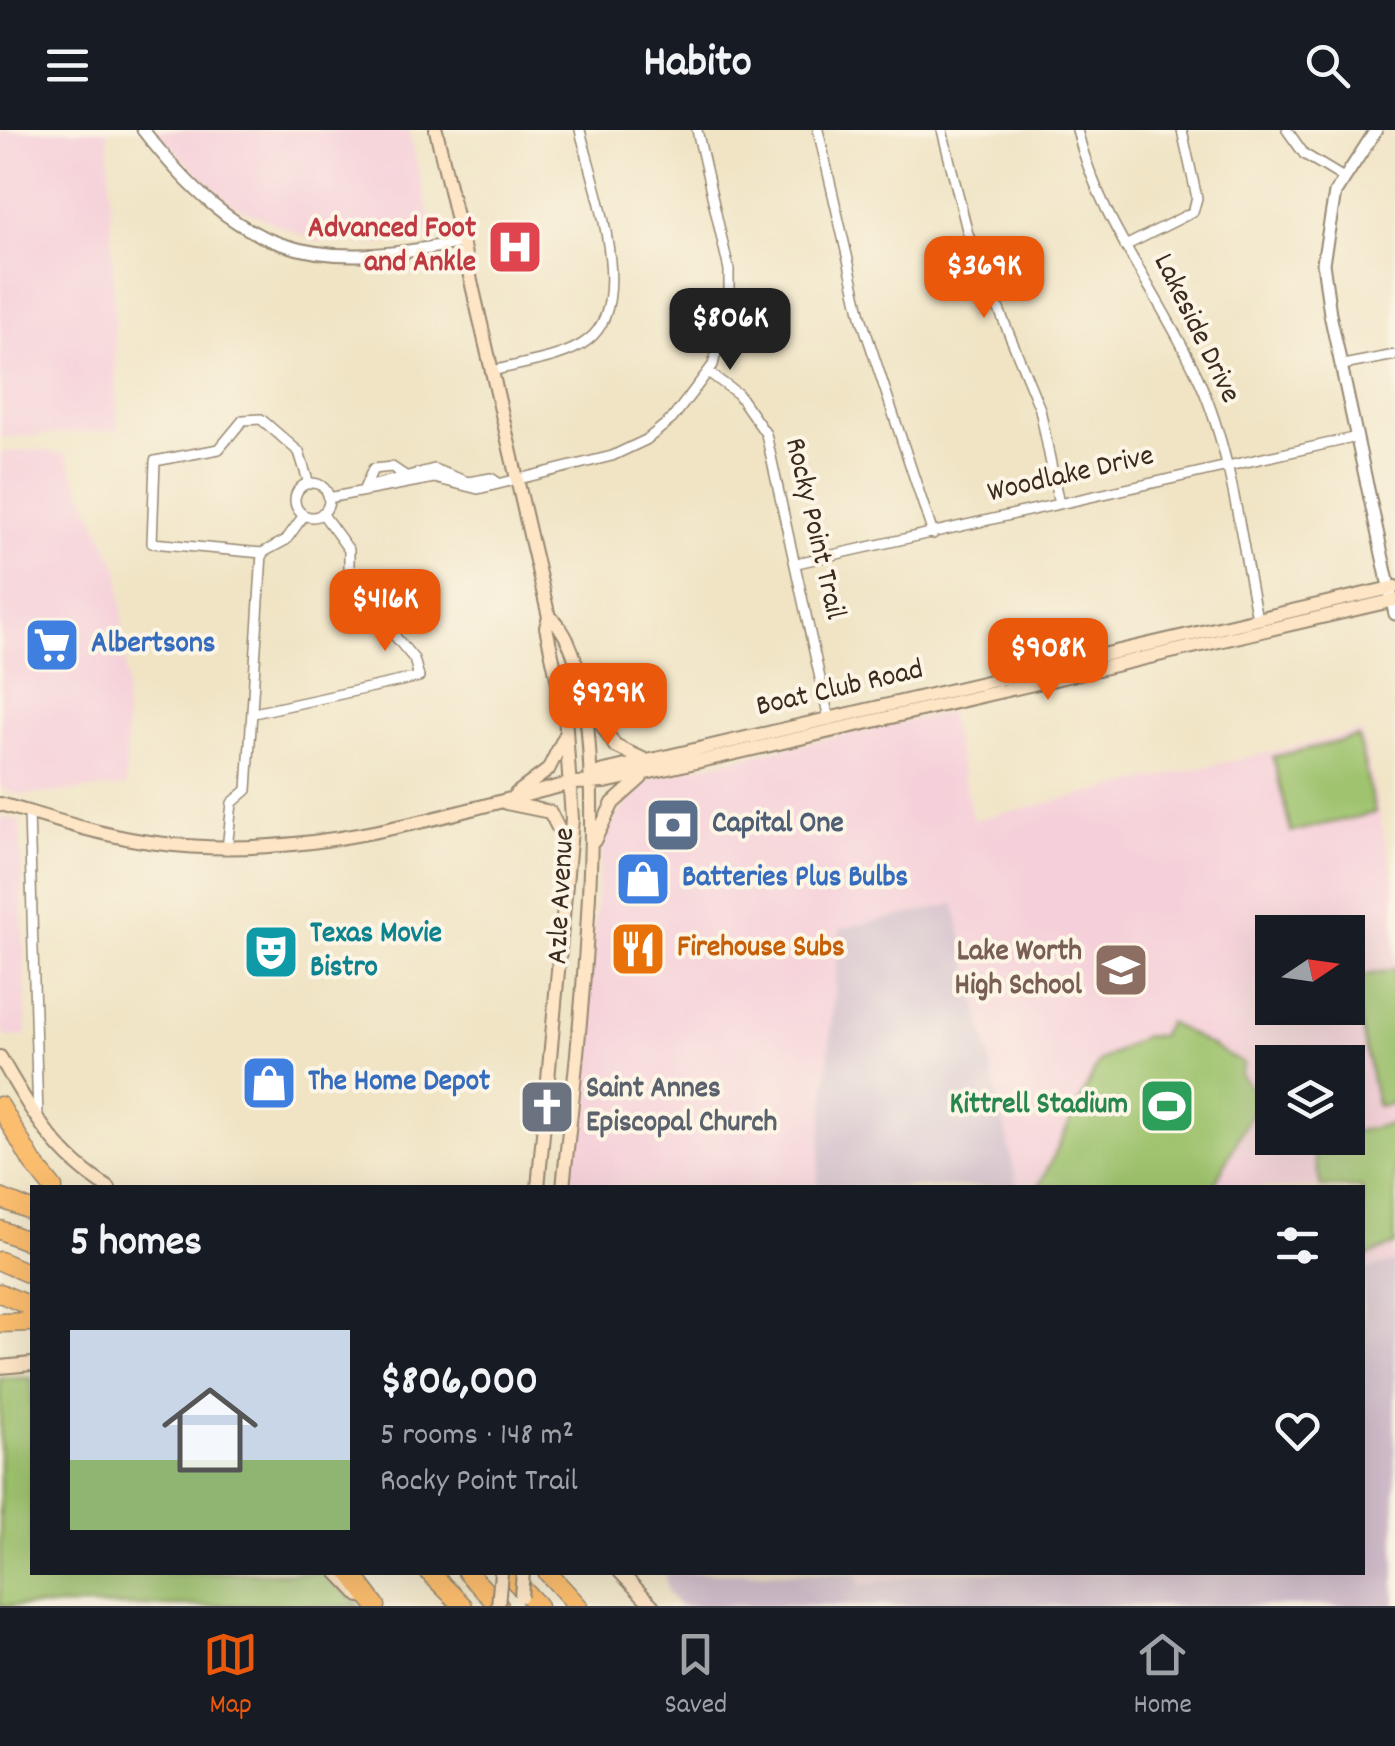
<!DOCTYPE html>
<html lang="en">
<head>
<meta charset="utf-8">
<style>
  body { margin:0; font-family:Dekko,sans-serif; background:#242831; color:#f1f3f6; height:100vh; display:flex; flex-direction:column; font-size:38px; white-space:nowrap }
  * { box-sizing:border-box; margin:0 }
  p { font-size:32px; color:#9ea1a6 }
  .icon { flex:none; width:55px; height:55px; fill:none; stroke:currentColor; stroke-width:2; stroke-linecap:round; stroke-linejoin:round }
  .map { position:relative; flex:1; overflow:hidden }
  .side { position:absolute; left:30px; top:1055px; width:1335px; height:390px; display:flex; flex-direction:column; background:#171b24; border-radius:0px; box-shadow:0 10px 40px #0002 }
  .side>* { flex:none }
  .needle { width:65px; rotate:77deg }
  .fabs { position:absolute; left:1255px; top:785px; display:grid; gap:20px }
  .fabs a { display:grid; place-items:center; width:110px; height:110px; border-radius:0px; background:#171b24; box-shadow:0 10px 40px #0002; font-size:50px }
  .price { position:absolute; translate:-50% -85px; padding:0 22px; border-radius:20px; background:#ea580c; color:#fff; font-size:32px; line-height:65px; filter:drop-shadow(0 2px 5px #0008) }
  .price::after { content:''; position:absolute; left:50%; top:60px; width:30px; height:22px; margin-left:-15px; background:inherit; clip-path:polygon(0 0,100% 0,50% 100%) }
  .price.on { background:#222; color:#fff }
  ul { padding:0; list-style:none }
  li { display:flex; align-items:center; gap:30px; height:250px; padding:0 40px }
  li+li { border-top:2px solid #363941 }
  li span { display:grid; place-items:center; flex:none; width:280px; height:200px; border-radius:0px; color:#555 }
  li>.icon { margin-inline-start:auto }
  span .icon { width:120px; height:120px; fill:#fffc; stroke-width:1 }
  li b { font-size:42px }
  h2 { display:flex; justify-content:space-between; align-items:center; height:120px; padding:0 40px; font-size:42px }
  header { display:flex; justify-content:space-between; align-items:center; height:130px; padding:0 40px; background:#171b24; font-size:45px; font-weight:700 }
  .dock { display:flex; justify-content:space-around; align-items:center; height:140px; border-top:2px solid #363941; background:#171b24; font-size:28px; color:#9ea1a6 }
  .dock a { display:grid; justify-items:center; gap:5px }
  .dock .on { color:#ea580c }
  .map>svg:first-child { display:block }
</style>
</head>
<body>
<header><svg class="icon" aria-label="menu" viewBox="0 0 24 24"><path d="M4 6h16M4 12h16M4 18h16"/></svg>Habito<svg class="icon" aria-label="search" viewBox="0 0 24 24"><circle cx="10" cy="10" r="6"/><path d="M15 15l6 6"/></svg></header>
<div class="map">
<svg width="1395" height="1476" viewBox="0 0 1395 1476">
  <rect width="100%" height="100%" fill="#fcf5e5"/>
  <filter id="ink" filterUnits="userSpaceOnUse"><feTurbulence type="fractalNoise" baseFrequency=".01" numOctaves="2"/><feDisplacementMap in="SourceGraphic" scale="20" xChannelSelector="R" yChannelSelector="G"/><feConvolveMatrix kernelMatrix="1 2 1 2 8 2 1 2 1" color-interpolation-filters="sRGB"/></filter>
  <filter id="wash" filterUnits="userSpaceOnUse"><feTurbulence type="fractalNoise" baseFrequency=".0048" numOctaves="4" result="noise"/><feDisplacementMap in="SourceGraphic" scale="40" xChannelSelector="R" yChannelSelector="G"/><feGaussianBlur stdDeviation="2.25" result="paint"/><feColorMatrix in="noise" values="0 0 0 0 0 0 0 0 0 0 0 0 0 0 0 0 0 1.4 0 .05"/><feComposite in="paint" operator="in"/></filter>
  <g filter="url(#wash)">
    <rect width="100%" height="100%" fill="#f0e4c5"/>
    <path fill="#f5cfd9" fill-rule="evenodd" d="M0,0H108L118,300L0,308Z
      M152,0H409L433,102L381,114L314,111L229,73Z
      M40,320L65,324L119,440L126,551V657L22,665L0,658V322Z
      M948,582L973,690L1361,601L1395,753V1132L1363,1140L1362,1058L1018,1057L955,775L840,799L817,1057L569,1058L602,713L609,697L636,661L654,646ZM1272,802H1348V878H1272ZM1272,932H1348V1008H1272Z
      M0,686L20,691L27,906L7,907L0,896Z
      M857,1442L933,1443L860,1457Z"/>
    <path fill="#d1bdcb" d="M955,774L1018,1057H817L840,799Z
      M1395,1132V1476H679L668,1463L665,1443H857L860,1456L933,1442H1362L1363,1140Z"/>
    <path fill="#9fc36e" stroke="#6d7646" stroke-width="2.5" d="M1358,607L1375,683L1291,702L1273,627Z
      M1395,839V973L1377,976L1352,848Z
      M1168,892L1244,934L1240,944L1252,959L1254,978L1213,1057H1039L1099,932L1144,906L1160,907Z
      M1395,993V1115L1363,1128L1362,1058L1321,1057L1312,1015L1315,1010L1348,1008V1003Z
      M0,1248H32V1442L326,1443L360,1476H0Z"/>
  </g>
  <g filter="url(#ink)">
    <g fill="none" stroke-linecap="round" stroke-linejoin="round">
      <g stroke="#968772" stroke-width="12">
        <path id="minor" d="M818,0L862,190L933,404
          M942,0L968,104L1040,279L1059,374
          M1077,0C1099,92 1162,166 1200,252C1232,324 1241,411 1257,488
          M1287,0L1304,24L1342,47
          M1125,116L1193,82L1197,68L1182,0
          M1343,235L1395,225
          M492,241C521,233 564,229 588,210C638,172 592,50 580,0
          M708,242L738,264L766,304L829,589
          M295 370a17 17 0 1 1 34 0a17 17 0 1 1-34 0Z
          M367,357L434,339L468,352L491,348L497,352
          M364,359L373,339L392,337L404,345
          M328,368L434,348L478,359L612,326L646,310L672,289L713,235L729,168V140L697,0
          M262,423L152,413L155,331L219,319L243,290L261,289L299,322L309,354
          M797,433L1357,307
          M254,583L419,547L414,529L349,451V420L322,383
          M29,682L38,988
          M227,719L232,673L247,660L262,423L286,410L304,385"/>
      </g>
      <g stroke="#968772" stroke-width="15">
        <path id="tertiary" d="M143,0C240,124 309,143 461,112
          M1376,0L1335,63L1323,133L1330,184L1395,484"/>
      </g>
      <g stroke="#968772" stroke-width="16">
        <path id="secondary" d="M436,0L549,487L546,497L565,585L572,689L538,1058
          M549,487C629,542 572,961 563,1058
          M588,572L615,616L645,630
          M592,649L600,642L1395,457
          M516,664L548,640L566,604
          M506,673L550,682L567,716
          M0,674C51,688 104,707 157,713C300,732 434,688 572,653L605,652L714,628L1395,470
          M594,711L613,673L641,648
          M0,927C31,981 55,1025 109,1058
          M0,1237L32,1234
          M337,1442L360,1466
          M620,1442L653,1476"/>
      </g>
      <g stroke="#968772" stroke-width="21">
        <path id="motorway" d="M0,976L33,1033L53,1058
          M0,1068L32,1081
          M0,1100L32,1113
          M0,1131L32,1145
          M0,1163L32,1177
          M0,1193L32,1192
          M350,1442L376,1476
          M429,1442L463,1476
          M467,1442L499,1476
          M507,1442L538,1476
          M547,1442L578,1476"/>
      </g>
      <use href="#minor" stroke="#fff" stroke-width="9"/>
      <use href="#tertiary" stroke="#fff" stroke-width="11"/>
      <use href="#secondary" stroke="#fde5c5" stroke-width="12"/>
      <use href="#motorway" stroke="#fbbd6e" stroke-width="18"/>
      <g stroke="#968772" stroke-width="16" stroke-linecap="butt">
        <path id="secondary-bridge" d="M521,1466L523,1442
          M498,1476L501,1442"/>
      </g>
      <use href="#secondary-bridge" stroke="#fde5c5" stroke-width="12"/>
    </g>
  </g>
  <defs>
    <g id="hospital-square" transform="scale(2.875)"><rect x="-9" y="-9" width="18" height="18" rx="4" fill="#e0444e" stroke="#fcf5e5"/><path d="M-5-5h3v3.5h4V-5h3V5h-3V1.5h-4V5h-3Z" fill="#fff"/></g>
    <g id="supermarket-square" transform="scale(2.875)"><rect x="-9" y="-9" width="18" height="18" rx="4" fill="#3f7fe0" stroke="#fcf5e5"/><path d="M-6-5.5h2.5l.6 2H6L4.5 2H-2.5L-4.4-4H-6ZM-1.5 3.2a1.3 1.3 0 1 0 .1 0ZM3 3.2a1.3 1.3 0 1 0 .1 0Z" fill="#fff"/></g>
    <g id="bank-square" transform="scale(2.875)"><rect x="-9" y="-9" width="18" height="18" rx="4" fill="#5c6f8a" stroke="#fcf5e5"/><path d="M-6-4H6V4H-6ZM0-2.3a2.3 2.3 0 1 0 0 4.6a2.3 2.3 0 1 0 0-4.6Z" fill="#fff"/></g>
    <g id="shop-square" transform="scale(2.875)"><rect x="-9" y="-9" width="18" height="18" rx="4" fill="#3f7fe0" stroke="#fcf5e5"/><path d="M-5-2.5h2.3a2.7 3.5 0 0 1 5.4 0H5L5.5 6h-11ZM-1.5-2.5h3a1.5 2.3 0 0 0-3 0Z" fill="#fff"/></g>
    <g id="restaurant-square" transform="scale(2.875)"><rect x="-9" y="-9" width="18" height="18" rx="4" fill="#e8710a" stroke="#fcf5e5"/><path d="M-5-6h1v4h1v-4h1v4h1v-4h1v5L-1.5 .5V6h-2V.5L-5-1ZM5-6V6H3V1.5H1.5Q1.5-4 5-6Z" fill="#fff"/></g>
    <g id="theatre-square" transform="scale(2.875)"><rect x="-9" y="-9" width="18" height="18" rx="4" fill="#0f9aa8" stroke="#fcf5e5"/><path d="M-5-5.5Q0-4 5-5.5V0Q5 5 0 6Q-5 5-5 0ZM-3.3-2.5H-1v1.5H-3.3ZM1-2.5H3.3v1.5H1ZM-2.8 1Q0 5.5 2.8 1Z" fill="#fff"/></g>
    <g id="school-square" transform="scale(2.875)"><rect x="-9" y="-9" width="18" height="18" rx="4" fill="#8d6e63" stroke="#fcf5e5"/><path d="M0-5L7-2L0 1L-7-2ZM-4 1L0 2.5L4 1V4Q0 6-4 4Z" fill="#fff"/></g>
    <g id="stadium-square" transform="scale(2.875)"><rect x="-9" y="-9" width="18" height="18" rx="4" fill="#2e9e5b" stroke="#fcf5e5"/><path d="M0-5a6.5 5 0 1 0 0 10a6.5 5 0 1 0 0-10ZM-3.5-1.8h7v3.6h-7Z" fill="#fff"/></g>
    <g id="church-square" transform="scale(2.875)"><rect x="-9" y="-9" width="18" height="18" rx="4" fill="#6b7280" stroke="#fcf5e5"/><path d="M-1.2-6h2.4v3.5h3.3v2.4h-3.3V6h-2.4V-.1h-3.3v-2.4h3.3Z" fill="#fff"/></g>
  </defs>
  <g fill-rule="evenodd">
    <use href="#hospital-square" x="515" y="117"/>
    <use href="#supermarket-square" x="52" y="515"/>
    <use href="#bank-square" x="673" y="695"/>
    <use href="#shop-square" x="643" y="749"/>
    <use href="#restaurant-square" x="638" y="819"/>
    <use href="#theatre-square" x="271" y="822"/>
    <use href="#school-square" x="1121" y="840"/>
    <use href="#shop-square" x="269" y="953"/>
    <use href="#stadium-square" x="1167" y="976"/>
    <use href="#church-square" x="547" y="977"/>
  </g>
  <g text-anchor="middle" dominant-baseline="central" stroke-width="8" stroke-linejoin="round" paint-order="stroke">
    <g font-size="30" font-weight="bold" fill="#be3a42" stroke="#fcf5e5" text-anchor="end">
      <text x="476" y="100">Advanced Foot<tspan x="476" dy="34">and Ankle</tspan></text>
    </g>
    <g font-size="30" fill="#3b2a1e" stroke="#fcf5e5">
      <text transform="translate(1195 199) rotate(64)">Lakeside Drive</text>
      <text transform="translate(1071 346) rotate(-13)">Woodlake Drive</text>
      <text transform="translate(813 399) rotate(77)">Rocky Point Trail</text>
      <text transform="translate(840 560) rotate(-13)">Boat Club Road</text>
      <text transform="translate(563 766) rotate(-87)">Azle Avenue</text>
    </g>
    <g font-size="30" font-weight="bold" fill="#366cbe" stroke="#fcf5e5" text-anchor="start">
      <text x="91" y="515">Albertsons</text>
      <text x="682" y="749">Batteries Plus Bulbs</text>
      <text x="308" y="953">The Home Depot</text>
    </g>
    <g font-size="30" font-weight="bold" fill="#4e5e75" stroke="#fcf5e5" text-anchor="start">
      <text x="712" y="695">Capital One</text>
    </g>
    <g font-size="30" font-weight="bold" fill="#0d838f" stroke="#fcf5e5" text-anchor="start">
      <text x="310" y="805">Texas Movie<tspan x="310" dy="34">Bistro</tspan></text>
    </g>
    <g font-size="30" font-weight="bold" fill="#c56008" stroke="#fcf5e5" text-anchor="start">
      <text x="677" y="819">Firehouse Subs</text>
    </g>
    <g font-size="30" font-weight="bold" fill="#785e54" stroke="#fcf5e5" text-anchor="end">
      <text x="1082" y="823">Lake Worth<tspan x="1082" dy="34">High School</tspan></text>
    </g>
    <g font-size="30" font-weight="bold" fill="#5b616d" stroke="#fcf5e5" text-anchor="start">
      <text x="586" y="960">Saint Annes<tspan x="586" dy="34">Episcopal Church</tspan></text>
    </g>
    <g font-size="30" font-weight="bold" fill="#27864d" stroke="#fcf5e5" text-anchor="end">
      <text x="1128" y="976">Kittrell Stadium</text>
    </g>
  </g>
</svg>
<div class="fabs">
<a><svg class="needle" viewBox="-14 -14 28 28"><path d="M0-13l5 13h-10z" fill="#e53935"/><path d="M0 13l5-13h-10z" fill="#9ea1a6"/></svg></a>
<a><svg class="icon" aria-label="layers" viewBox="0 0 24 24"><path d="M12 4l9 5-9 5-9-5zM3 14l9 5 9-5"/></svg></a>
</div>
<b class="price" style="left:984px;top:191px">$369K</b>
<b class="price on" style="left:730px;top:243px">$806K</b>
<b class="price" style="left:385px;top:524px">$416K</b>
<b class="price" style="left:1048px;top:573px">$908K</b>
<b class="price" style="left:608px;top:618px">$929K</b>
<section class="side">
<h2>5 homes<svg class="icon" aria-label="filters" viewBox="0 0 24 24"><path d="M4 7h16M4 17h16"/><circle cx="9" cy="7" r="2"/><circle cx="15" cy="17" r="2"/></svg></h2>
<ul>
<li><span style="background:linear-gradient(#c9d6e8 65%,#8fb573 0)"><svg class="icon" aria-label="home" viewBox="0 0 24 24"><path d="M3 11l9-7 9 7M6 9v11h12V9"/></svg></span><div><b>$806,000</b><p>5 rooms · 148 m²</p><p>Rocky Point Trail</p></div><svg class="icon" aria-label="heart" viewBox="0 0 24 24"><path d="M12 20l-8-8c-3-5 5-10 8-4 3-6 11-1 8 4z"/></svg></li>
</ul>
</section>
</div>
<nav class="dock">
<a class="on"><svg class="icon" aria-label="map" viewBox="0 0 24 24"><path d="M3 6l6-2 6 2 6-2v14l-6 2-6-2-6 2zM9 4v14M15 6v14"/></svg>Map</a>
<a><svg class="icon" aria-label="saved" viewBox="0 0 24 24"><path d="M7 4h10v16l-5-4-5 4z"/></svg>Saved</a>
<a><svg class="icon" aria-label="home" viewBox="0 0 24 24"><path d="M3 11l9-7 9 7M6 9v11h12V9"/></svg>Home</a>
</nav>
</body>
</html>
